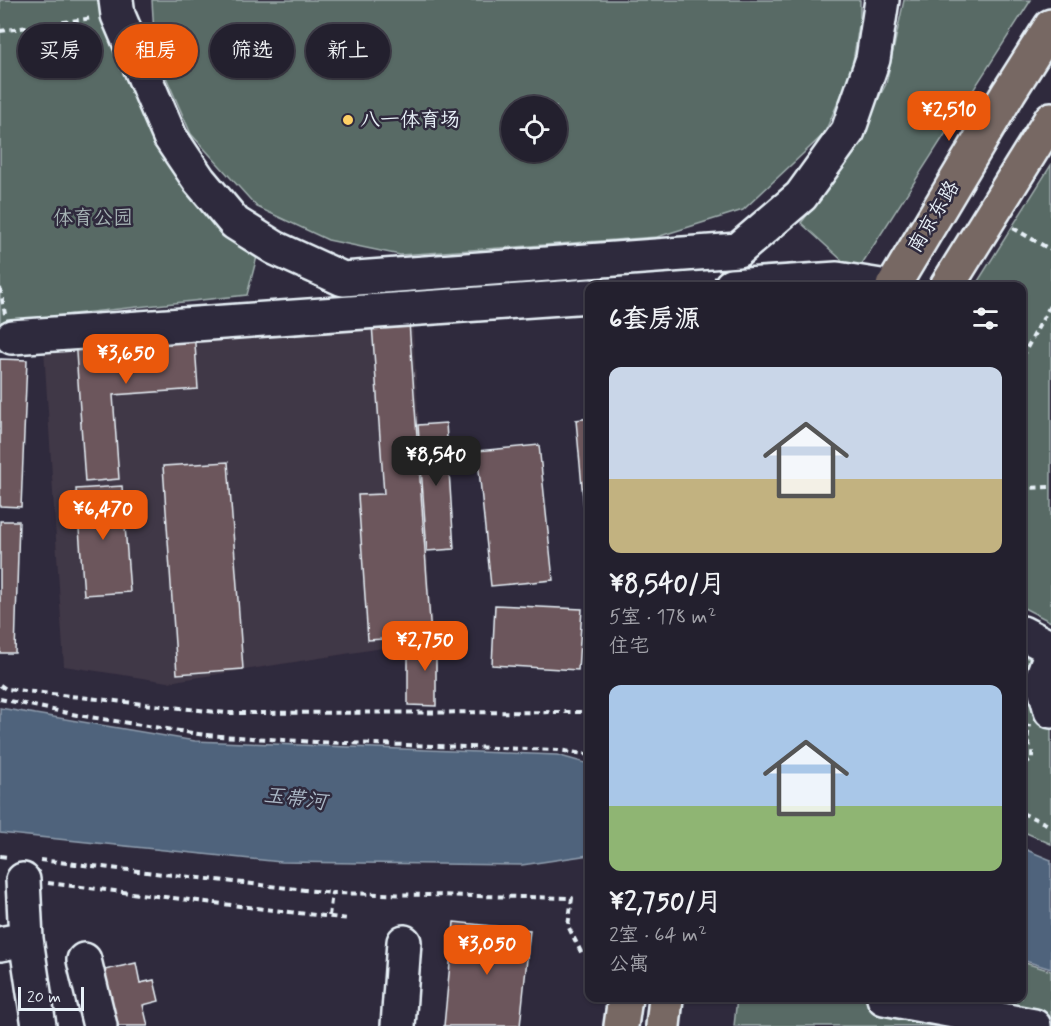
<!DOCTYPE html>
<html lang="zh">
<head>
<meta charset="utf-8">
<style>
  body { margin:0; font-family:Mynerve,"LXGW WenKai TC",sans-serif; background:#2f2d3a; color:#f1f3f6; height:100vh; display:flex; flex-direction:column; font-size:22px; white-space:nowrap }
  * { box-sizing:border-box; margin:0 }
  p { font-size:20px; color:#a3a3aa }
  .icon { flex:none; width:33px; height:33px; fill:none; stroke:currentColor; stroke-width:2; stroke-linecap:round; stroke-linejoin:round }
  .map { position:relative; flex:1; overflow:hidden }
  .drawer { position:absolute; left:585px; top:282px; width:441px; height:720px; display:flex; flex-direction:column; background:#23202e; border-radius:12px; box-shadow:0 2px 4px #0004,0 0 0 2px #403e4a }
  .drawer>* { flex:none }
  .hud { position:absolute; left:18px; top:24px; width:477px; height:54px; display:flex; gap:12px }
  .tools { position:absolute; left:501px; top:96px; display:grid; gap:12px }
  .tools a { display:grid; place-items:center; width:66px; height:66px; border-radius:50%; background:#23202e; box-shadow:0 2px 4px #0004,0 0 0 2px #403e4a; font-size:30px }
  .scale { position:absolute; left:18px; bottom:15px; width:66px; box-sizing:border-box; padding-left:6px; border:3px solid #e8f1f8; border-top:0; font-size:16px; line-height:21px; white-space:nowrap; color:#e8f1f8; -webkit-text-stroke:4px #2f2a3d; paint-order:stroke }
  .price { position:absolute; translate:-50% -51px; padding:0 14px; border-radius:12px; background:#ea580c; color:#fff; font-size:20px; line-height:39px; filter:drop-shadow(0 2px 3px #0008) }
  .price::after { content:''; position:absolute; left:50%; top:36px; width:18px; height:14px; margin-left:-9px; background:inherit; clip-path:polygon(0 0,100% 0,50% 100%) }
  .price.selected { background:#222; color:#fff }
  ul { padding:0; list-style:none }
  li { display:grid; align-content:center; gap:12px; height:318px; padding:0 24px }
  li span { display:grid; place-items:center; height:186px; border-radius:12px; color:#555 }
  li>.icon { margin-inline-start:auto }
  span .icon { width:108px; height:108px; fill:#fffc; stroke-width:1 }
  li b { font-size:26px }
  h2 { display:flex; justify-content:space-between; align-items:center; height:72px; padding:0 24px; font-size:26px }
  .tag { padding:0 21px; border-radius:27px; background:#23202e; box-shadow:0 2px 4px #0004,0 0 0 2px #403e4a; font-size:21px; line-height:54px }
  .tag.selected { background:#ea580c; color:#fff }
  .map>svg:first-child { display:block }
</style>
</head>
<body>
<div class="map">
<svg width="1051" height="1026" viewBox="0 0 1051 1026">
  <rect width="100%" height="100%" fill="#2f2a3d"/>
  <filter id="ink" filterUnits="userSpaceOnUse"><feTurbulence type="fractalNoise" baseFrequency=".0167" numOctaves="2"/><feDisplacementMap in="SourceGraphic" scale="12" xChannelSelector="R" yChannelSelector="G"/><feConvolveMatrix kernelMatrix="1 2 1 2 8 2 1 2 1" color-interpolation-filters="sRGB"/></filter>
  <g filter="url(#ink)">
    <path fill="#413746" d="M412,316L433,640L168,682L64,666L44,349Z"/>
    <path fill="#586b65" stroke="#a0aeae" stroke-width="1.5" fill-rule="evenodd" d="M0,0H99L126,80L163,155L259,249L247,295L0,322Z
      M152,0H860V19L851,73L824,134L743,210L657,237L400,255L328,240L257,207L191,134L155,52ZM512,106H556V152H512Z
      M904,0H1031L856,273L801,223L840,172L886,84Z
      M1051,165V622L1022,607V286H975Z
      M1022,655L1051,671V844L1022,831Z
      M1022,962L1051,971V1026H734L737,998H1022Z"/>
    <path fill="#50637b" stroke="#8d9cad" stroke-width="1.5" d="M0,708L195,741L557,755L589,764V855L522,865L281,862L0,833Z
      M1022,848L1051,860V969L1022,960Z"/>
    <path fill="#6c565b" stroke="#e8f1f8" stroke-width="1.5" d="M409,322L431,636L368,640L358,495L384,494L372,324Z
      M194,329L198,389L113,395L119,479L85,482L75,338Z
      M0,359L27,360L21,507L0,506Z
      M590,418V530L586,531L576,420Z
      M446,423L454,549L427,551L418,425Z
      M539,445L553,580L491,586L477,451Z
      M228,462L243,669L177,674L163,466Z
      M122,486L130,592L84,595L76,489Z
      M0,521H19L15,653H0Z
      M495,605L582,609L578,670L492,665Z
      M408,644L452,645V659H436V706L408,705Z
      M454,922L530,930L520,1026H444Z
      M136,963L140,983L154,980L159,1001L143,1005L148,1026H111L100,971Z"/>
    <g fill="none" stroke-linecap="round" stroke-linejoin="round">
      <g stroke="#e8f1f8" stroke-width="38">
        <path id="minor" d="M116,0L118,15L170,137L199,180L235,223L275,248L343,279L738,250L801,196L848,131L873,59L882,0
          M731,286L837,279L881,286
          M12,337L590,296
          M1022,633L1051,648
          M1051,654L1042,678L1051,711
          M26,939L39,1026
          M0,944L26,939L23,880
          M84,960L100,1026
          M884,998L1034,1026
          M398,1026L404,942"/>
      </g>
      <g stroke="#e8f1f8" stroke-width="38">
        <path id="major" d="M893,286L1009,92L1051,26
          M947,286L1051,119
          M621,1026L625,998
          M663,1026L666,998"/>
      </g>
      <path stroke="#e8f1f8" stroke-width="4" stroke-dasharray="6 4.5" stroke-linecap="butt" d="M0,31L93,18
        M1013,228L1051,250
        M0,288L5,314
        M1022,357L1051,304
        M1022,488L1051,487
        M0,685L6,689L226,713L590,712
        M0,699L77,715L205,735L315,742L558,750L590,755
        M1022,795L1025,763L1032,759V750L1027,742L1029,724
        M1022,813L1051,826
        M0,856L9,857
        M40,860L332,893
        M48,883L349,919
        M329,916L332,893L572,898L568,926L582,954L590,957"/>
      <use href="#minor" stroke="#2f2a3d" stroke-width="33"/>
      <use href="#major" stroke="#776864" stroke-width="33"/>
    </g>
  </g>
  <circle fill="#ffd166" stroke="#2f2a3d" stroke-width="2" cx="348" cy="120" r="6"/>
  <g text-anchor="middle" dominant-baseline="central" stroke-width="5" stroke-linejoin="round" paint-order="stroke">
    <g font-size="20" fill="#e8f1f8" stroke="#2f2a3d" text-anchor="start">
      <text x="360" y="120">八一体育场</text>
    </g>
    <g font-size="20" fill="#e8f1f8" stroke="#2f2a3d">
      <text transform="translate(934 217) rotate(-59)">南京东路</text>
    </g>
    <g font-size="20" fill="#a7b5b6" stroke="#2f2a3d">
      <text x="93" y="218">体育公园</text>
    </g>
    <g font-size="21" font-style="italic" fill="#abb8c6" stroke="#2f2a3d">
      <text transform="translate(295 799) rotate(7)">玉带河</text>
    </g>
  </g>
</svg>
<div class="tools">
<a><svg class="icon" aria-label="locate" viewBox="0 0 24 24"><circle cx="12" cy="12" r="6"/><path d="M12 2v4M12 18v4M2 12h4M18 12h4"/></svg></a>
</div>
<div class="scale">20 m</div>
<b class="price" style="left:949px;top:142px">¥2,510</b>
<b class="price" style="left:126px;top:385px">¥3,650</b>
<b class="price selected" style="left:436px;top:487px">¥8,540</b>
<b class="price" style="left:103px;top:541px">¥6,470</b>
<b class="price" style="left:425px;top:672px">¥2,750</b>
<b class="price" style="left:487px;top:976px">¥3,050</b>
<div class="hud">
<a class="tag">买房</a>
<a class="tag selected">租房</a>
<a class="tag">筛选</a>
<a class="tag">新上</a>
</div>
<section class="drawer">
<h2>6套房源<svg class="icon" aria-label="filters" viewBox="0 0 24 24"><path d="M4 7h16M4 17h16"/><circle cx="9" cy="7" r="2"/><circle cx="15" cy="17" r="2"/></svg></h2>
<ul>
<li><span style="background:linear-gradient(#c9d6e8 60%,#c2b280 0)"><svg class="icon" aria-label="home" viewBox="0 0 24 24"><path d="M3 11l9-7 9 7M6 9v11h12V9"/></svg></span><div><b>¥8,540/月</b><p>5室 · 178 m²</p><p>住宅</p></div></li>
<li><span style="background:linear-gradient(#a9c7e8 65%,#8fb573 0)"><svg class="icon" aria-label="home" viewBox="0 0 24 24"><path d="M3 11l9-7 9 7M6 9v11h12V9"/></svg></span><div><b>¥2,750/月</b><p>2室 · 64 m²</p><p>公寓</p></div></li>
</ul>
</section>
</div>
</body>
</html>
